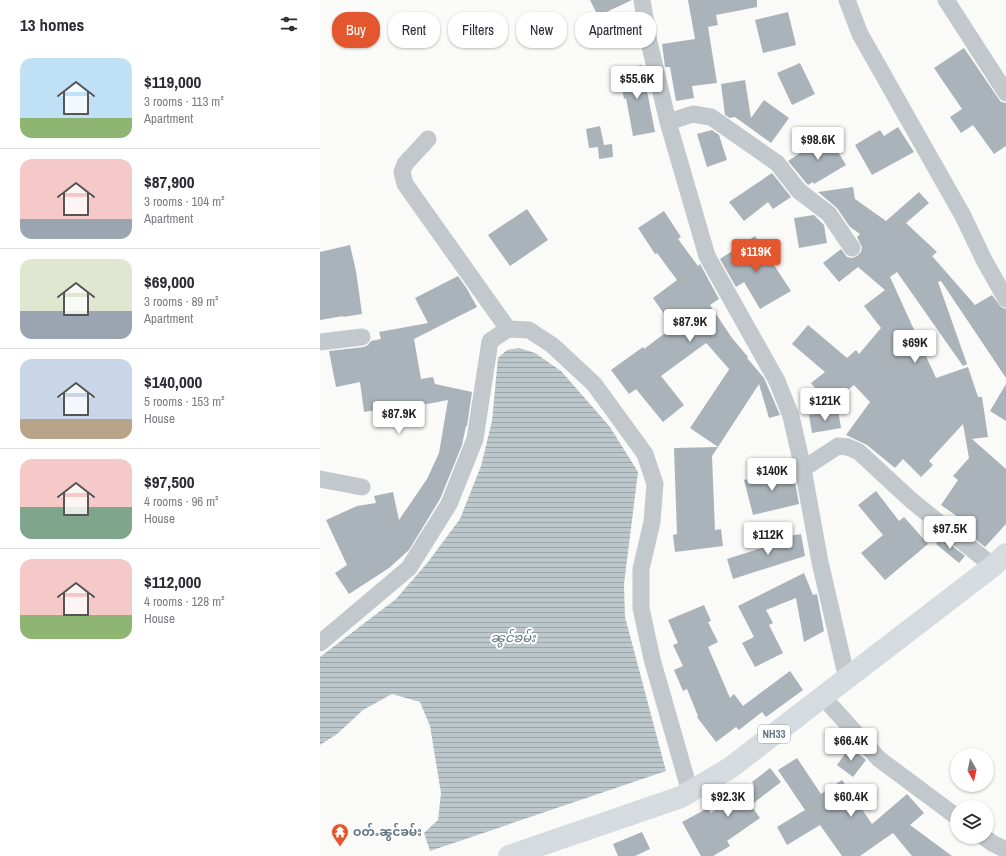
<!DOCTYPE html>
<html lang="en">
<head>
<meta charset="utf-8">
<style>
  body { margin:0; font-family:"Archivo Narrow","Noto Sans Myanmar",sans-serif; background:#f7f7f7; color:#2b2b33; height:100vh; display:flex; flex-direction:column; font-size:15px; white-space:nowrap }
  * { box-sizing:border-box; margin:0 }
  p { font-size:13px; color:#7c7c81 }
  .icon { flex:none; width:22px; height:22px; fill:none; stroke:currentColor; stroke-width:2; stroke-linecap:round; stroke-linejoin:round }
  .map { position:relative; flex:1; overflow:hidden }
  .side { display:flex; flex-direction:column; background:#fff; width:320px }
  .side>* { flex:none }
  .hud { position:absolute; left:12px; top:12px; width:380px; height:36px; display:flex; gap:8px }
  .needle { width:26px; rotate:171deg }
  .fabs { position:absolute; left:630px; top:748px; display:grid; gap:8px }
  .fabs a { display:grid; place-items:center; width:44px; height:44px; border-radius:50%; background:#fff; box-shadow:0 1px 3px #0004; font-size:20px }
  .price { position:absolute; translate:-50% -34px; padding:0 9px; border-radius:4px; background:#fff; color:#222; font-size:13px; line-height:26px; filter:drop-shadow(0 1px 2px #0008) }
  .price::after { content:''; position:absolute; left:50%; top:24px; width:12px; height:9px; margin-left:-6px; background:inherit; clip-path:polygon(0 0,100% 0,50% 100%) }
  .price.on { background:#e4572e; color:#fff }
  ul { padding:0; list-style:none }
  li { display:flex; align-items:center; gap:12px; height:100px; padding:0 20px }
  li+li { border-top:1px solid #e1e1e2 }
  li span { display:grid; place-items:center; flex:none; width:112px; height:80px; border-radius:12px; color:#555 }
  li>.icon { margin-inline-start:auto }
  span .icon { width:48px; height:48px; fill:#fffc; stroke-width:1 }
  li b { font-size:17px }
  h2 { display:flex; justify-content:space-between; align-items:center; height:48px; padding:0 20px; font-size:17px }
  .tag { padding:0 14px; border-radius:16px; background:#fff; box-shadow:0 1px 3px #0004; font-size:14px; line-height:36px }
  .tag.on { background:#e4572e; color:#fff }
  main { display:flex; flex:1; min-height:0 }
  .map>svg:first-child { display:block }
</style>
</head>
<body>
<main>
<section class="side">
<h2>13 homes<svg class="icon" aria-label="filters" viewBox="0 0 24 24"><path d="M4 7h16M4 17h16"/><circle cx="9" cy="7" r="2"/><circle cx="15" cy="17" r="2"/></svg></h2>
<ul>
<li><span style="background:linear-gradient(#bfe0f5 75%,#8fb573 0)"><svg class="icon" aria-label="home" viewBox="0 0 24 24"><path d="M3 11l9-7 9 7M6 9v11h12V9"/></svg></span><div><b>$119,000</b><p>3 rooms · 113 m²</p><p>Apartment</p></div></li>
<li><span style="background:linear-gradient(#f6c9c9 75%,#9aa5b1 0)"><svg class="icon" aria-label="home" viewBox="0 0 24 24"><path d="M3 11l9-7 9 7M6 9v11h12V9"/></svg></span><div><b>$87,900</b><p>3 rooms · 104 m²</p><p>Apartment</p></div></li>
<li><span style="background:linear-gradient(#dfe7d0 65%,#9aa5b1 0)"><svg class="icon" aria-label="home" viewBox="0 0 24 24"><path d="M3 11l9-7 9 7M6 9v11h12V9"/></svg></span><div><b>$69,000</b><p>3 rooms · 89 m²</p><p>Apartment</p></div></li>
<li><span style="background:linear-gradient(#c9d6e8 75%,#b9a48a 0)"><svg class="icon" aria-label="home" viewBox="0 0 24 24"><path d="M3 11l9-7 9 7M6 9v11h12V9"/></svg></span><div><b>$140,000</b><p>5 rooms · 153 m²</p><p>House</p></div></li>
<li><span style="background:linear-gradient(#f6c9c9 60%,#7fa58c 0)"><svg class="icon" aria-label="home" viewBox="0 0 24 24"><path d="M3 11l9-7 9 7M6 9v11h12V9"/></svg></span><div><b>$97,500</b><p>4 rooms · 96 m²</p><p>House</p></div></li>
<li><span style="background:linear-gradient(#f6c9c9 70%,#8fb573 0)"><svg class="icon" aria-label="home" viewBox="0 0 24 24"><path d="M3 11l9-7 9 7M6 9v11h12V9"/></svg></span><div><b>$112,000</b><p>4 rooms · 128 m²</p><p>House</p></div></li>
</ul>
</section>
<div class="map">
<svg width="686" height="856" viewBox="0 0 686 856">
  <defs>
    <pattern id="water-rules" width="6" height="5" patternUnits="userSpaceOnUse"><rect width="6" height="5" fill="#bbc7cb"/><path d="M0 2.5h6" fill="none" stroke="#9ca6aa"/></pattern>
  </defs>
  <rect width="100%" height="100%" fill="#fafaf8"/>
  <path fill="url(#water-rules)" d="M199,348L215,353L241,371L290,427L318,472L304,584L305,617L346,771L110,851L104,833L118,820L121,793L110,726L100,702L72,694L43,710L17,734L0,745V657L76,599L108,562L140,519L161,466L172,421L178,358L187,350Z"/>
  <path fill="#aab3b9" d="M270,0H312L278,16Z
    M368,0H437V7L396,15L398,25L388,27L397,83L372,86L374,98L356,101L350,67H345L342,44L375,39Z
    M468,12L476,45L443,53L435,20Z
    M644,48L678,98L681,102L686,103V146L674,154L653,125L641,133L630,117L642,109L614,68Z
    M480,63L495,94L472,105L457,73Z
    M322,65L335,132L313,136L306,98L304,99L298,69Z
    M425,80L431,118L444,100L469,118L451,143L415,117L410,118L405,115L401,84Z
    M280,126L284,145L292,144L293,157L279,159L278,147L269,148L266,129Z
    M578,127L594,152L552,175L535,145L560,130L564,136Z
    M392,130L399,135L407,160L387,167L377,134Z
    M507,134L526,165L494,184L493,182L488,185L468,161L488,148L486,146Z
    M452,173L471,197L453,209L448,202L424,221L409,202Z
    M533,187L535,199L566,221L599,192L609,203L586,223L617,252L612,256L655,305L672,295L681,307L686,309V378L621,281L618,282L647,364L643,366L577,272L570,277L616,378L648,367L658,397H662L668,437L652,439L686,469V524L665,547L634,522L638,517L621,505L638,480L633,476L649,458L643,424L609,461L613,465L601,477L583,459L575,468L547,445L526,435L550,402L534,385L509,405L491,383L505,372L472,344L488,325L527,358L536,350L539,354L561,328L544,306L565,290L538,267L519,282L503,263L521,249L527,257L532,258L537,256L541,252L542,247L537,237L540,234L530,227L517,208L498,192Z
    M207,209L228,240L190,266L168,235Z
    M344,211L361,237L358,239L378,266L380,264L399,299L390,305L412,338L428,357L427,358L444,378L460,415L449,418L439,384L398,447L370,428L410,368L409,369L388,345L386,343L341,376L364,405L343,422L316,389L309,394L291,370L323,347L324,349L353,327L333,298L357,280L337,253L335,254L318,228Z
    M494,215L504,225L507,243L479,248L474,218Z
    M435,236L471,291L440,309L424,282L416,287L400,259Z
    M30,245L36,271L42,314L23,317V316L0,320V252Z
    M138,276L147,289L157,307L94,339L101,379L113,377L115,384L152,392L147,426H146L142,445L120,499L89,550L69,568L29,594L15,573L27,565L6,520L37,506L56,503L54,496L73,492L79,520L107,479L119,453L128,400L81,409V406L44,412L40,382L16,387L9,351L44,347L48,345L51,341L61,339L59,332L108,323L95,298Z
    M686,384V421L670,411Z
    M518,410L521,428L492,433L489,415Z
    M398,447L392,456L395,530L401,529L403,546L355,552L353,535L357,534L354,448Z
    M473,471L479,504L433,515L424,480L444,475V477Z
    M556,491L579,521L584,517L608,544L565,580L541,553L563,535L538,505Z
    M481,534L485,556L413,579L407,559L445,547L444,540Z
    M621,537L645,556L639,563L616,544Z
    M484,573L493,595L497,594L504,631L484,642L476,598L446,610L453,623L449,625L463,653L435,667L422,643L434,637L418,606Z
    M384,605L391,621L388,622L398,642L388,647L410,698L414,694L423,706L470,671L483,690L446,717L442,712L419,730L416,727L396,742L377,717L378,716L367,689L363,691L354,670L363,666L353,645L358,643L348,620Z
    M530,747L546,760L533,777L517,765Z
    M477,758L501,794L522,780L552,824L587,794L604,813L590,825L632,856H592L573,833L540,856H522L500,825L467,845L457,827L485,810L458,770Z
    M450,768L461,782L431,805L440,818L407,841L410,846L393,856H381L362,822L388,808L391,813L434,785L432,782Z
    M322,832L330,849L315,856H298L293,844Z"/>
  <g fill="none" stroke-linecap="round" stroke-linejoin="round">
    <path stroke="#c3c8cc" stroke-width="17" d="M322,0L329,42L348,122L387,256L457,381L471,416L483,469L500,562L527,679
      M527,0L540,34L643,216L664,260L686,299
      M626,0L686,93
      M348,122L373,114L391,117L457,163L479,191L509,214L532,248
      M108,139L85,164L82,172L85,184L188,329
      M0,342L42,337
      M483,469L518,446L528,447L539,452L592,501L673,566
      M0,479L42,487
      M0,643L89,568L129,504L155,439L170,341L188,329L209,330L232,345L274,384L325,454L335,484L332,522L321,569V608L332,659L370,792
      M503,697L559,759L637,817
      M664,837L672,843L686,850"/>
    <path stroke="#d6dbdf" stroke-width="22" d="M189,856L361,797L410,768L673,566L686,554"/>
  </g>
  <defs>
    <g id="temple-pin" transform="scale(0.9)"><path d="M0 17L-7.5 6A9.5 9.5 0 1 1 7.5 6Z" fill="#e4572e" stroke="#fff"/><path d="M0-6L5-2H3V0L6.5 2.5H4V6H1.5V3h-3V6H-4V2.5H-6.5L-3 0V-2H-5Z" fill="#fff"/></g>
  </defs>
  <g fill-rule="evenodd">
    <use href="#temple-pin" x="20" y="832"/>
  </g>
  <g text-anchor="middle" dominant-baseline="central" stroke-width="4" stroke-linejoin="round" paint-order="stroke">
    <rect fill="#fff" stroke="#939fa8" stroke-width="1" x="438" y="725" width="32" height="18" rx="3"/>
    <g font-size="11" font-weight="bold" fill="#657683">
      <text x="454" y="734">NH33</text>
    </g>
    <g font-size="12" font-weight="bold" fill="#657683" stroke="#fff" text-anchor="start">
      <text x="33" y="832">ဝတ်ႉၼွင်ၶမ်း</text>
    </g>
    <g font-size="13" font-style="italic" fill="#60757c" stroke="#fff">
      <text x="193" y="637">ၼွင်ၶမ်း</text>
    </g>
  </g>
</svg>
<div class="fabs">
<a><svg class="needle" viewBox="-14 -14 28 28"><path d="M0-13l5 13h-10z" fill="#e53935"/><path d="M0 13l5-13h-10z" fill="#7c7c81"/></svg></a>
<a><svg class="icon" aria-label="layers" viewBox="0 0 24 24"><path d="M12 4l9 5-9 5-9-5zM3 14l9 5 9-5"/></svg></a>
</div>
<b class="price" style="left:317px;top:100px">$55.6K</b>
<b class="price" style="left:498px;top:161px">$98.6K</b>
<b class="price on" style="left:436px;top:273px">$119K</b>
<b class="price" style="left:370px;top:343px">$87.9K</b>
<b class="price" style="left:595px;top:364px">$69K</b>
<b class="price" style="left:505px;top:422px">$121K</b>
<b class="price" style="left:79px;top:435px">$87.9K</b>
<b class="price" style="left:452px;top:492px">$140K</b>
<b class="price" style="left:630px;top:550px">$97.5K</b>
<b class="price" style="left:448px;top:556px">$112K</b>
<b class="price" style="left:531px;top:762px">$66.4K</b>
<b class="price" style="left:408px;top:818px">$92.3K</b>
<b class="price" style="left:531px;top:818px">$60.4K</b>
<div class="hud">
<a class="tag on">Buy</a>
<a class="tag">Rent</a>
<a class="tag">Filters</a>
<a class="tag">New</a>
<a class="tag">Apartment</a>
</div>
</div>
</main>
</body>
</html>
